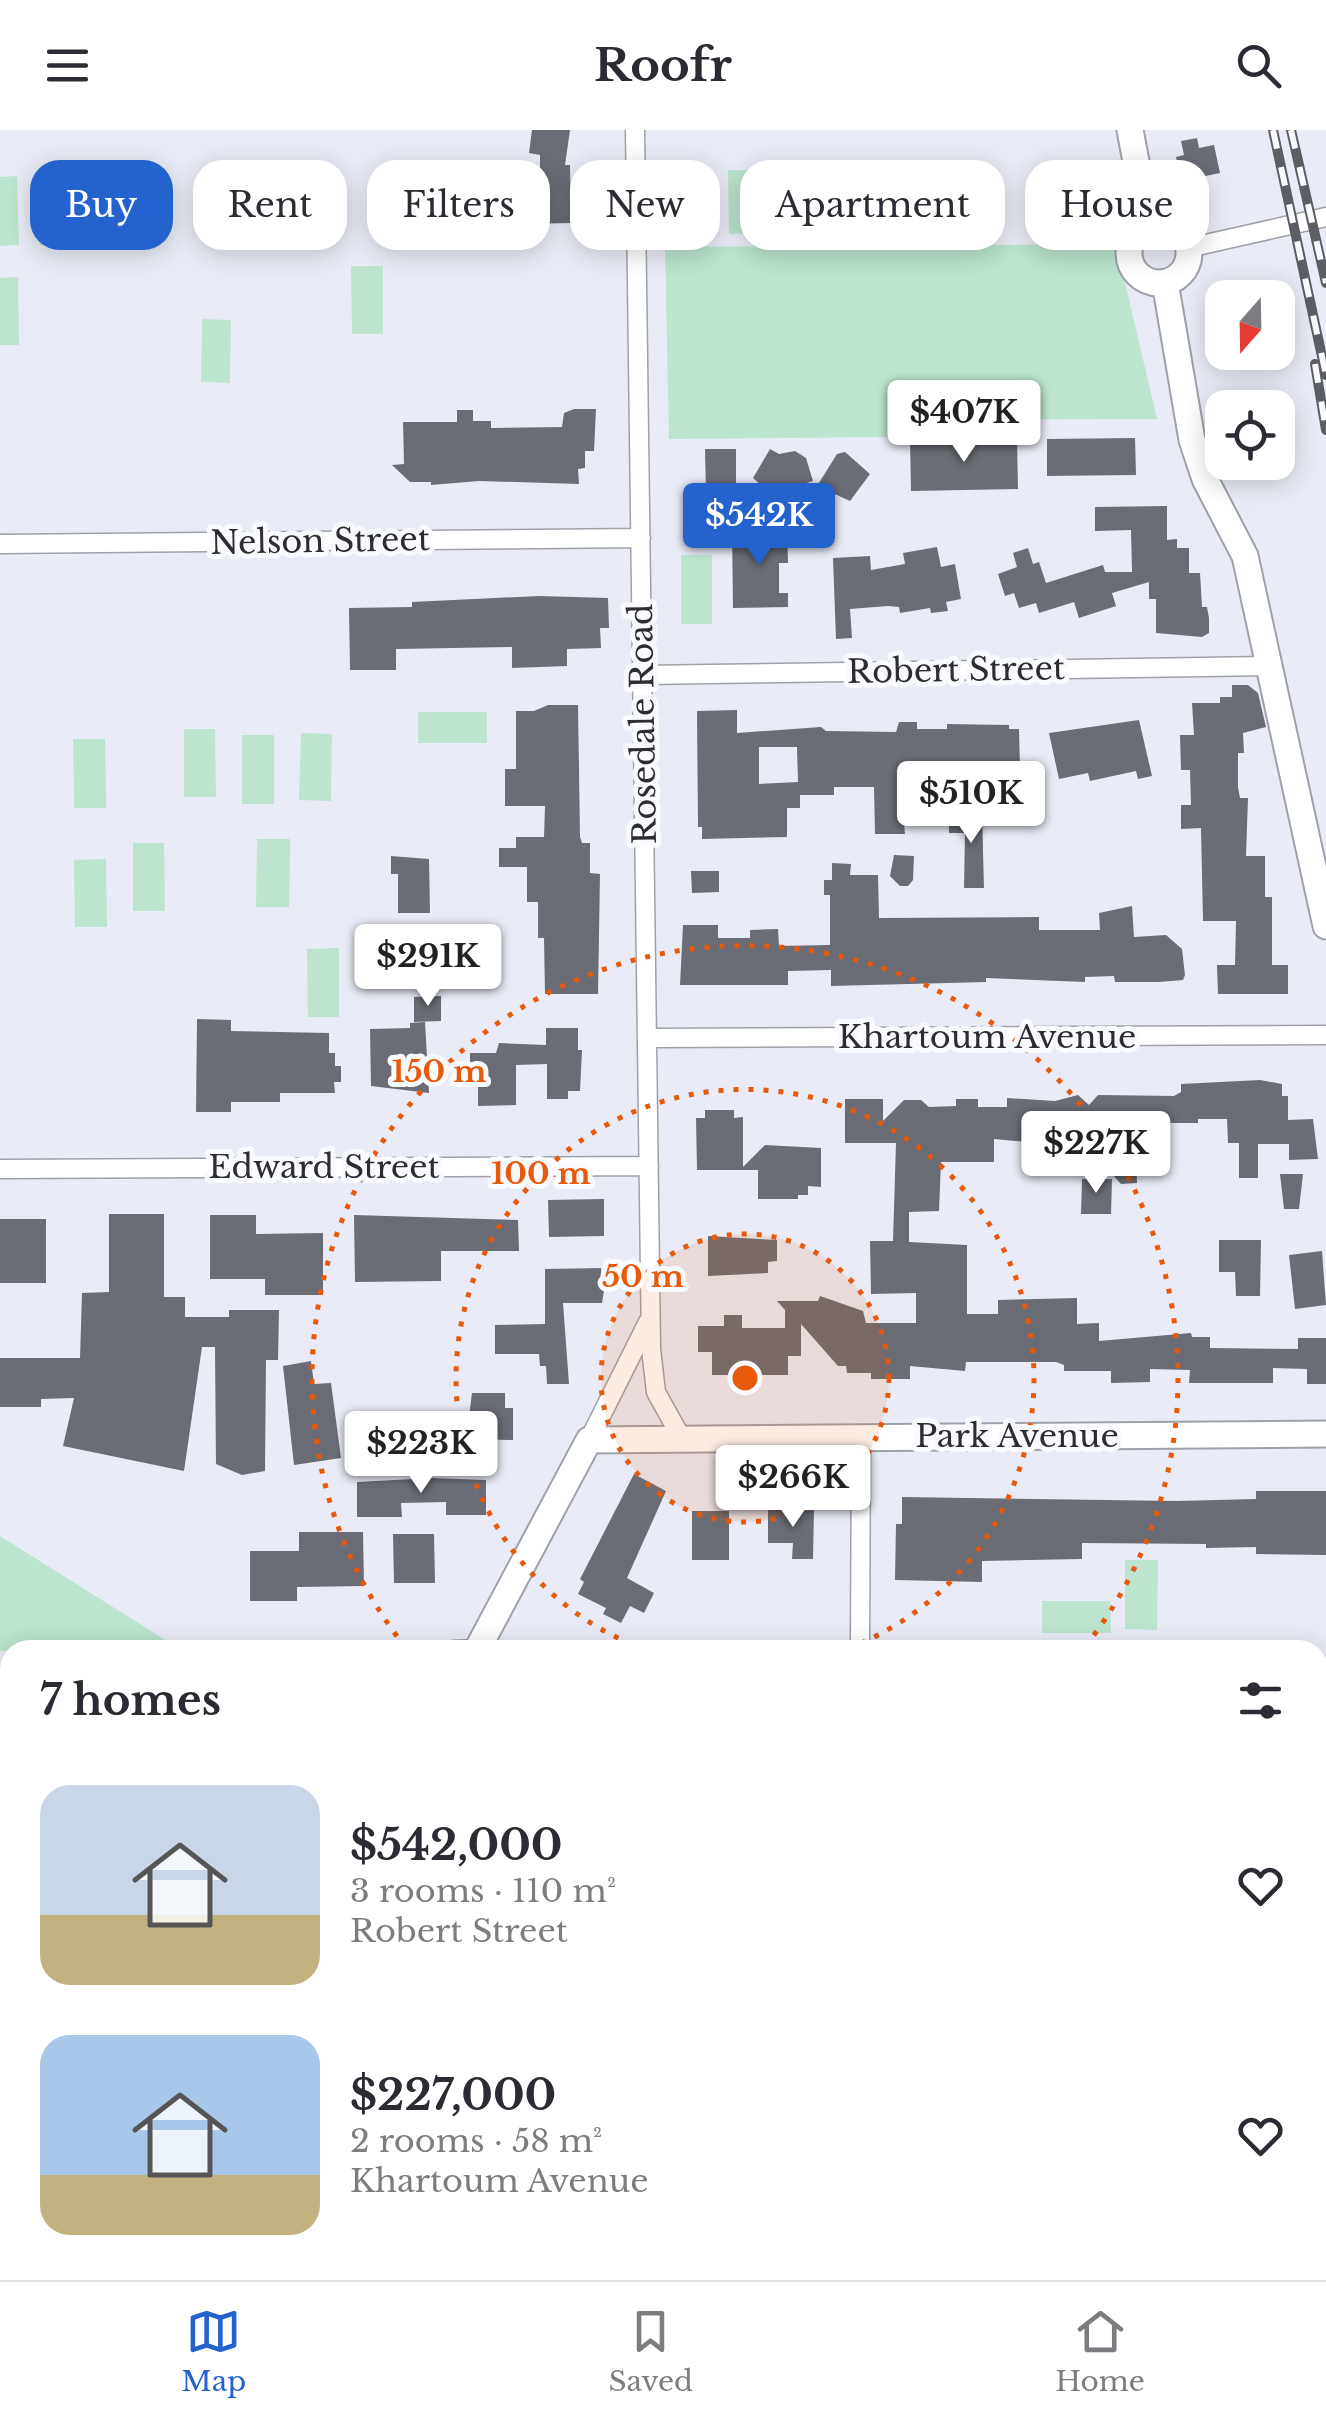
<!DOCTYPE html>
<html lang="en">
<head>
<meta charset="utf-8">
<style>
  body { margin:0; font-family:"Libre Baskerville",serif; background:#f2f2f3; color:#2b2b33; height:100vh; display:flex; flex-direction:column; font-size:38px; white-space:nowrap }
  * { box-sizing:border-box; margin:0 }
  p { font-size:32px; color:#7c7c81 }
  .icon { flex:none; width:55px; height:55px; fill:none; stroke:currentColor; stroke-width:2; stroke-linecap:round; stroke-linejoin:round }
  .map { position:relative; flex:1; overflow:hidden }
  .drawer { position:absolute; left:0px; top:1510px; width:1328px; height:640px; display:flex; flex-direction:column; background:#fff; border-radius:30px 30px 0 0; box-shadow:0 5px 25px #0003 }
  .drawer>* { flex:none }
  .banner { position:absolute; left:30px; top:30px; width:1268px; height:90px; display:flex; gap:20px }
  .needle { width:65px; rotate:200deg }
  .fabs { position:absolute; left:1205px; top:150px; display:grid; gap:20px }
  .fabs a { display:grid; place-items:center; width:90px; height:90px; border-radius:20px; background:#fff; box-shadow:0 5px 25px #0003; font-size:50px }
  .price { position:absolute; translate:-50% -85px; padding:0 22px; border-radius:10px; background:#fff; color:#222; font-size:32px; line-height:65px; filter:drop-shadow(0 2px 5px #0008) }
  .price::after { content:''; position:absolute; left:50%; top:60px; width:30px; height:22px; margin-left:-15px; background:inherit; clip-path:polygon(0 0,100% 0,50% 100%) }
  .price.active { background:#2462ce; color:#fff }
  ul { padding:0; list-style:none }
  li { display:flex; align-items:center; gap:30px; height:250px; padding:0 40px }
  li span { display:grid; place-items:center; flex:none; width:280px; height:200px; border-radius:30px; color:#555 }
  li>.icon { margin-inline-start:auto }
  span .icon { width:120px; height:120px; fill:#fffc; stroke-width:1 }
  li b { font-size:42px }
  h2 { display:flex; justify-content:space-between; align-items:center; height:120px; padding:0 40px; font-size:42px }
  .pill { padding:0 35px; border-radius:30px; background:#fff; box-shadow:0 5px 25px #0003; font-size:35px; line-height:90px }
  .pill.active { background:#2462ce; color:#fff }
  header { display:flex; justify-content:space-between; align-items:center; height:130px; padding:0 40px; background:#fff; font-size:45px; font-weight:800 }
  .tabs { display:flex; justify-content:space-around; align-items:center; height:140px; border-top:2px solid #e1e1e2; background:#fff; font-size:28px; color:#7c7c81 }
  .tabs a { display:grid; justify-items:center; gap:5px }
  .tabs .active { color:#2462ce }
  .map>svg:first-child { display:block }
</style>
</head>
<body>
<header><svg class="icon" aria-label="menu" viewBox="0 0 24 24"><path d="M4 6h16M4 12h16M4 18h16"/></svg>Roofr<svg class="icon" aria-label="search" viewBox="0 0 24 24"><circle cx="10" cy="10" r="6"/><path d="M15 15l6 6"/></svg></header>
<div class="map">
<svg width="1326" height="2150" viewBox="0 0 1326 2150">
  <rect width="100%" height="100%" fill="#e9ecf6"/>
  <path fill="#bce4ce" d="M728,40H761L762,103L729,104Z
    M70,45L72,114L40,115L38,46Z
    M17,46L19,115L0,116V47Z
    M1116,114L1157,289L891,290V307L669,309L665,117Z
    M351,136H383V204H352Z
    M18,147L19,215H0V148Z
    M202,189L231,190L230,253L201,252Z
    M681,425H712V494H681Z
    M418,582H487V613H418Z
    M184,599H215L216,667H184Z
    M301,603L332,604L331,671L299,670Z
    M242,605H274V674H242Z
    M73,609H105L106,678H74Z
    M257,709H290L289,777H256Z
    M133,713H164L165,781H133Z
    M106,729L107,797H75L74,730Z
    M339,818V887H308L307,819Z
    M0,1406L175,1516L0,1521Z
    M1125,1430H1158L1157,1500L1125,1499Z
    M1042,1471H1110L1111,1503H1042Z
    M176,2140H455L456,2150H171Z"/>
  <g fill="none" stroke-linecap="round" stroke-linejoin="round">
    <path stroke="#7d9ac3" stroke-width="6" d="M0,1868L10,1877
      M328,2140L332,2150"/>
  </g>
  <path fill="#6a6d75" fill-rule="evenodd" d="M532,0H570L565,35H570L571,93L523,94V65H540V25L529,23Z
    M1197,8L1199,18L1214,15L1220,43L1181,51L1176,27L1184,25L1181,11Z
    M574,279H596L594,321H585V338L578,339L579,354L479,351L431,355V352H410L392,335L404,334L403,292H457V280H473V291H491V298L562,297L564,283Z
    M1135,308L1136,345L1047,346V309Z
    M1017,310L1018,359L911,361L910,311Z
    M705,319H736V364H706Z
    M770,319L779,324L795,321L806,328L813,351L797,356L789,369L781,371L769,362L753,348Z
    M845,322L870,344L850,371L817,356L837,324Z
    M1167,376V410L1177,409V418H1189V443H1200L1202,477H1207L1209,488V503L1202,507L1156,503V469H1149V452L1112,463L1116,476L1079,488L1074,472L1039,483L1036,473L1019,478L1014,463L1005,466L998,444L1017,437L1013,423L1028,418L1033,434L1039,432L1046,453L1103,435L1105,442H1132L1131,400L1095,401V377Z
    M732,400H787L788,433H779V463H788V477L733,478Z
    M937,417L941,437L955,434L961,469L946,472L948,481L931,483L930,478L900,483L899,477L888,476L850,479L852,508L836,509L833,428L870,426L871,440L905,434L903,423Z
    M539,466L608,468L609,498H600L601,518L567,519V536L512,538V517L396,519V540H350L349,478L412,477V472Z
    M1232,555H1248L1258,563L1266,597L1243,603L1244,623H1238V657L1240,668H1248L1246,726H1265V767H1272V835H1288V864H1218L1217,835H1235L1236,791H1203L1201,698L1181,699V675H1191L1190,640H1181L1180,605H1194L1192,573H1220V567H1232Z
    M548,575H578L580,707L582,713H590V743L600,744L598,864H545L544,808H538V772H527V737H499V718H516V707H544L545,676H505V639H516V581H534Z
    M737,580V603L821,597L826,601L896,602L899,592H917V599H947V594L1009,595V599H1019L1020,638H1030V659H984V642L899,643L905,704H875L874,657H834V665H800V678H787V707L702,709V697H698L697,581ZM759,617H797L798,652L759,654Z
    M1139,590L1152,646L1138,649L1136,641L1090,651L1088,643L1059,649L1049,603Z
    M949,683H982L984,758H964L965,703H949Z
    M894,725L914,726L913,750L908,756H900L890,746Z
    M391,726L429,729L430,783H398V744H391Z
    M832,733L851,734L850,745H878L879,788L1039,787V800H1100L1099,783L1132,776L1134,807L1166,805L1182,819L1185,845L1183,850L1159,852H1115L1114,846L1085,847V852L986,848V852L831,856V840L788,841V855H680L683,795H718V808H750V800L778,799L779,816L830,815V765H824V750H832Z
    M691,741H719V762L692,763Z
    M441,866V891L414,892V867Z
    M197,889L231,890V901L329,903V923H335V936H341V952H334L335,963H280V972H231V982H196Z
    M425,892L429,963L371,956L370,899L410,898V893Z
    M546,898H578V920H582L580,961H568V969H547V934L516,935V975L478,976V940H470V923H496L499,913L546,915Z
    M1260,950L1282,954V966H1288V990L1313,989L1318,1029L1289,1030V1014H1258V1048H1239V1013H1228L1227,989H1198V993H1168V1022H1136L1137,1053L1121,1054L1094,1024V1009L1050,1010V1014L994,1009V1032H941L939,1081L909,1082V1112L967,1115V1184H998V1170L1077,1168V1194L1099,1193V1211L1191,1203L1192,1207H1210V1218L1298,1219V1208H1326V1254H1307V1239L1273,1238V1253H1189L1190,1240L1150,1239V1252L1111,1253V1241H1064V1235L1056,1232H966L965,1241L910,1236V1249H871V1243H847L846,1236H838L801,1194V1226H788V1245H712V1222H698V1196H724V1185H742V1198H785V1180L777,1171H818L820,1166L863,1181L866,1193H916V1163L871,1164L870,1111H893L896,1013H845V969H883V991L904,970H921L929,977L956,976V969H978V977H1007V968L1055,971L1078,965L1089,975L1098,965L1174,966L1181,962V954Z
    M705,980H734V988L743,987V1037L765,1015L821,1018V1057L808,1056V1065H798V1069H758V1040H697L696,988H705Z
    M1280,1044H1303L1299,1079H1284Z
    M1082,1049H1112L1111,1084H1081Z
    M604,1069V1106L549,1107L548,1070Z
    M109,1084H164V1167H185V1187H229V1180H279L278,1230H266L265,1341L242,1345L216,1334L215,1217H202L184,1341L63,1316L74,1268L41,1269V1277H0V1228H80L82,1163L109,1162Z
    M210,1085H256V1104L323,1103V1165H265V1149H210Z
    M354,1085L518,1090L519,1121H441V1151L355,1152Z
    M0,1089H46V1153H0Z
    M708,1106L777,1110V1131L768,1132V1143L708,1146Z
    M1219,1110H1261L1260,1166H1236L1235,1142H1219Z
    M1322,1121L1326,1175L1295,1179L1289,1125Z
    M601,1138L602,1147L606,1148L602,1173H563L569,1254H547L546,1236H540L539,1224H495V1195L545,1194V1139Z
    M311,1231L314,1254L331,1253L341,1328L294,1335L283,1236Z
    M472,1263H505V1278H513V1310L466,1309Z
    M634,1344L666,1361L627,1448L654,1463L644,1483L630,1476L621,1493L603,1484L606,1478L578,1464L584,1452L580,1449Z
    M432,1348L486,1350V1385H446V1372L401,1373L402,1387H357V1352Z
    M1256,1361H1326V1425L1256,1424V1417L1206,1418V1414L1082,1413V1429L982,1431V1452L895,1450L896,1394H902V1367L1177,1371L1256,1369Z
    M768,1378L814,1379L813,1429H792L793,1413H768Z
    M692,1381H729V1430H692Z
    M299,1402H363L364,1456L297,1457V1471H250V1421H299Z
    M393,1404H434L435,1453H394Z"/>
  <g fill="none" stroke-linecap="round" stroke-linejoin="round">
    <g stroke="#9ea1a9" stroke-width="21">
      <path id="street" d="M635,0L651,1219L656,1262L682,1309
        M1188,118L1326,87
        M0,414L641,408
        M642,545L1269,536
        M648,908L1326,905
        M0,1039L649,1036
        M589,1310L648,1192
        M453,1520L477,1519
        M860,1520L861,1306
        M0,1635L10,1642
        M1318,1800H1326
        M468,2140L470,2150"/>
    </g>
    <g stroke="#9ea1a9" stroke-width="29">
      <path id="secondary" d="M1130,0L1148,95
        M1129 123a30 30 0 1 1 60 0a30 30 0 1 1-60 0Z
        M1165,152L1192,310L1205,349L1245,426L1326,796
        M477,1520L589,1310L1326,1304
        M135,2150L140,2140"/>
    </g>
    <use href="#street" stroke="#fff" stroke-width="18"/>
    <use href="#secondary" stroke="#fff" stroke-width="25"/>
    <g stroke="#5c5e63" stroke-width="10">
      <path id="rail" d="M1273,0L1326,245
        M1291,0L1326,153
        M1315,234L1326,300"/>
    </g>
    <use href="#rail" stroke="#f9fafe" stroke-width="6" stroke-dasharray="19" stroke-linecap="butt"/>
  </g>
  <circle cx="745" cy="1248" r="144" fill="#e8590c" fill-opacity=".12"/>
  <g fill="none" stroke="#e8590c" stroke-width="5" stroke-dasharray="5 10">
    <circle cx="745" cy="1248" r="144"/>
    <path d="M646 1520A289 289 0 1 1 844 1520"/>
    <path d="M406 1518A433 433 0 1 1 1084 1518"/>
  </g>
  <g text-anchor="middle" dominant-baseline="central" stroke-width="10" stroke-linejoin="round" paint-order="stroke">
    <g font-size="32" fill="#2c2d31" stroke="#f9fafe">
      <text transform="translate(320 411) rotate(-1)">Nelson Street</text>
      <text transform="translate(956 540) rotate(-1)">Robert Street</text>
      <text transform="translate(643 594) rotate(-91)">Rosedale Road</text>
      <text x="987" y="907">Khartoum Avenue</text>
      <text x="324" y="1037">Edward Street</text>
      <text x="1017" y="1306">Park Avenue</text>
    </g>
  </g>
  <circle cx="745" cy="1248" r="15" fill="#e8590c" stroke="#f9fafe" stroke-width="5"/>
  <g font-size="30" text-anchor="middle" font-weight="bold" fill="#e8590c" stroke="#f9fafe" stroke-width="10" stroke-linejoin="round" paint-order="stroke">
    <text x="439" y="952">150 m</text>
    <text x="541" y="1054">100 m</text>
    <text x="643" y="1157">50 m</text>
  </g>
</svg>
<div class="fabs">
<a><svg class="needle" viewBox="-14 -14 28 28"><path d="M0-13l5 13h-10z" fill="#e53935"/><path d="M0 13l5-13h-10z" fill="#7c7c81"/></svg></a>
<a><svg class="icon" aria-label="locate" viewBox="0 0 24 24"><circle cx="12" cy="12" r="6"/><path d="M12 2v4M12 18v4M2 12h4M18 12h4"/></svg></a>
</div>
<b class="price" style="left:964px;top:335px">$407K</b>
<b class="price active" style="left:759px;top:438px">$542K</b>
<b class="price" style="left:971px;top:716px">$510K</b>
<b class="price" style="left:428px;top:879px">$291K</b>
<b class="price" style="left:1096px;top:1066px">$227K</b>
<b class="price" style="left:421px;top:1366px">$223K</b>
<b class="price" style="left:793px;top:1400px">$266K</b>
<div class="banner">
<a class="pill active">Buy</a>
<a class="pill">Rent</a>
<a class="pill">Filters</a>
<a class="pill">New</a>
<a class="pill">Apartment</a>
<a class="pill">House</a>
</div>
<section class="drawer">
<h2>7 homes<svg class="icon" aria-label="filters" viewBox="0 0 24 24"><path d="M4 7h16M4 17h16"/><circle cx="9" cy="7" r="2"/><circle cx="15" cy="17" r="2"/></svg></h2>
<ul>
<li><span style="background:linear-gradient(#c9d6e8 65%,#c2b280 0)"><svg class="icon" aria-label="home" viewBox="0 0 24 24"><path d="M3 11l9-7 9 7M6 9v11h12V9"/></svg></span><div><b>$542,000</b><p>3 rooms · 110 m²</p><p>Robert Street</p></div><svg class="icon" aria-label="heart" viewBox="0 0 24 24"><path d="M12 20l-8-8c-3-5 5-10 8-4 3-6 11-1 8 4z"/></svg></li>
<li><span style="background:linear-gradient(#a9c7e8 70%,#c2b280 0)"><svg class="icon" aria-label="home" viewBox="0 0 24 24"><path d="M3 11l9-7 9 7M6 9v11h12V9"/></svg></span><div><b>$227,000</b><p>2 rooms · 58 m²</p><p>Khartoum Avenue</p></div><svg class="icon" aria-label="heart" viewBox="0 0 24 24"><path d="M12 20l-8-8c-3-5 5-10 8-4 3-6 11-1 8 4z"/></svg></li>
</ul>
</section>
</div>
<nav class="tabs">
<a class="active"><svg class="icon" aria-label="map" viewBox="0 0 24 24"><path d="M3 6l6-2 6 2 6-2v14l-6 2-6-2-6 2zM9 4v14M15 6v14"/></svg>Map</a>
<a><svg class="icon" aria-label="saved" viewBox="0 0 24 24"><path d="M7 4h10v16l-5-4-5 4z"/></svg>Saved</a>
<a><svg class="icon" aria-label="home" viewBox="0 0 24 24"><path d="M3 11l9-7 9 7M6 9v11h12V9"/></svg>Home</a>
</nav>
</body>
</html>
